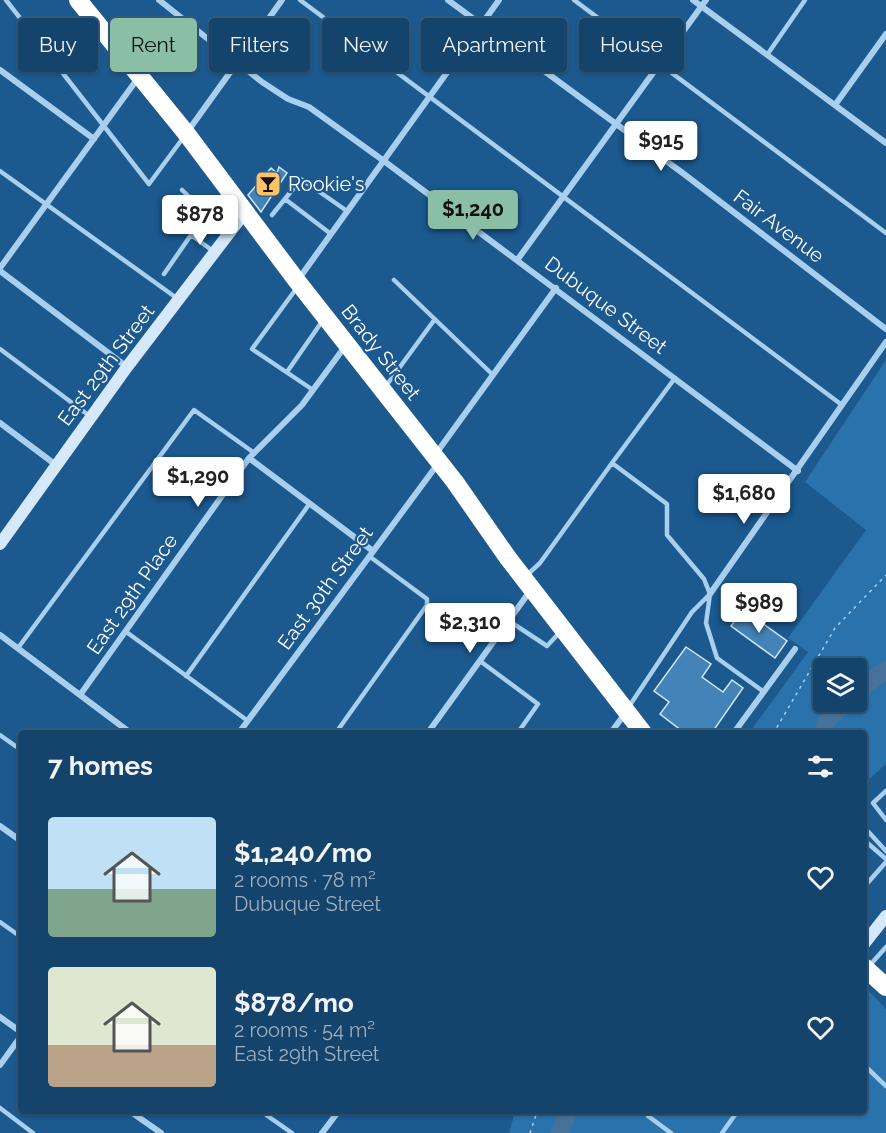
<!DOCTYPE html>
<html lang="en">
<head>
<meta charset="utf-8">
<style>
  body { margin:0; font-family:Raleway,sans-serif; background:#1d4a71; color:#f1f3f6; height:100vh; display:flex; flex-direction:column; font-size:22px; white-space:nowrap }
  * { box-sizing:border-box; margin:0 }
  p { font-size:20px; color:#9db0c1 }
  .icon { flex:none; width:33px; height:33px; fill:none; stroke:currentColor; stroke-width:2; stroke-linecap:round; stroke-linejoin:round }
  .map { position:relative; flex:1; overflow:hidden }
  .drawer { position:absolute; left:18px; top:730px; width:849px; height:384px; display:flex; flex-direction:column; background:#14436b; border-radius:6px; box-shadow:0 2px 4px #0004,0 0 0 2px #335c7e }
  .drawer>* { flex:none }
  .hud { position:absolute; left:18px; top:18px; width:850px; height:54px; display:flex; gap:12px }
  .fabs { position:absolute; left:813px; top:658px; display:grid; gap:12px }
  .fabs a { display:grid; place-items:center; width:54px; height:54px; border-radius:6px; background:#14436b; box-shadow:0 2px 4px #0004,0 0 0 2px #335c7e; font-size:30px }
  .price { position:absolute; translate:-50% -51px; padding:0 14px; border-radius:6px; background:#fff; color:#222; font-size:20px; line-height:39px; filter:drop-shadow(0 2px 3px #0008) }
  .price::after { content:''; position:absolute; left:50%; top:36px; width:18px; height:14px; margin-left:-9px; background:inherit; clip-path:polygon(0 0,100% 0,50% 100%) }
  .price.active { background:#8abfa5; color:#111 }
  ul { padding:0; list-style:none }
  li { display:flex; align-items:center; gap:18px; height:150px; padding:0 30px }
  li span { display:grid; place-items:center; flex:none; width:168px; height:120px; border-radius:6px; color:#555 }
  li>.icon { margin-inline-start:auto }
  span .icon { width:72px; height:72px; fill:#fffc; stroke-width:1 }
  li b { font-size:26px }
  h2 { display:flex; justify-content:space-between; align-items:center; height:72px; padding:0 30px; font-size:26px }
  .tag { padding:0 21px; border-radius:6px; background:#14436b; box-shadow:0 2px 4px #0004,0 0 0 2px #335c7e; font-size:21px; line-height:54px }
  .tag.active { background:#8abfa5; color:#111 }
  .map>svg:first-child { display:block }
</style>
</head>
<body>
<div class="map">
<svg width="886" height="1133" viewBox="0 0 886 1133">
  <rect width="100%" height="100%" fill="#1b598f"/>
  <path fill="#2a72ab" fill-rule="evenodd" d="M886,360V764L864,784V734L749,733L808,652L788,638L866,530L805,482ZM824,669H856V702H824Z
    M864,986L886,1009V1133H509L515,1112H864Z"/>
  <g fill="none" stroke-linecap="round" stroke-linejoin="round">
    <path stroke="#467299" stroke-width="18" d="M856,692L886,670
      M822,734L827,720L846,702
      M560,1133L568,1112"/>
  </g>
  <path fill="#4383b7" stroke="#cee7fa" stroke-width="1.5" d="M279,167L287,173L261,212L248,195L271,168L277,173Z
    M743,609L787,641L775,658L731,626Z
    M686,647L711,664L702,677L723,692L732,680L743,688L711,734H686L660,714L669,702L654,691Z"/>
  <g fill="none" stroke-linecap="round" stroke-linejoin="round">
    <path stroke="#a8cfee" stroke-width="1.5" stroke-dasharray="3 4.5" stroke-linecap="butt" d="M773,734L835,628L886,575
      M530,1133L537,1112"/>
    <path stroke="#a8cfee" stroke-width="4.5" d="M6,0L149,184L183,138
      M300,0L842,405
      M574,0L886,233
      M767,55L805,0
      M0,171L178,299
      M182,190L207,214L191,235
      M285,199L331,234
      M272,215L301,179L347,211
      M164,274L191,235L213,251
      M394,280L493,375
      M296,289L252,349L313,390
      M0,349L91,417
      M287,372L323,320
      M675,378L612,463L667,504V535L704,579L710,594L706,623L717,658L764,692
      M386,386L435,319
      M527,575L540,563L612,463
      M509,621L547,646L561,631
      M125,631L248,721
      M18,648L194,410L253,452
      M480,661L538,704L517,734
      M186,676L310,503
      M628,708L692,612L710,594
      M335,734L427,605V599L369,556
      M0,735L21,750
      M886,791L873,803L886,820
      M864,827L886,851
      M864,840L886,859
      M864,887L886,862
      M0,922L21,937
      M870,965L886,947
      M864,1065L886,1086
      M0,1108L33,1133
      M262,1112L292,1133
      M646,1112L648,1116L671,1133
      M722,1133L737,1112"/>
    <path stroke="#a8cfee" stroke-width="6" d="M159,0L262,82L288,99L309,107L384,161L798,471
      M448,0L684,174L886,329
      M693,0L886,143
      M0,70L94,139
      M835,105L886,34
      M188,131L282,0
      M518,259L706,0
      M0,268L138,78
      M0,271L127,367
      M298,280L499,0
      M0,423L56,465
      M435,455L556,288
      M249,458L373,551
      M710,594L886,342
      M0,635L132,734
      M80,695L249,458L302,405L346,345
      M238,734L437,465
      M427,734L530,591
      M610,734L626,712
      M733,734L795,649
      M0,826L21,841
      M0,1017L21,1032
      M0,1065L21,1036
      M131,1112L161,1133
      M322,1133L338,1112"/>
    <path stroke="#d5e9fa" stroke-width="12" d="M0,544L127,367L246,211
      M864,944L886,916"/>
    <path stroke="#fff" stroke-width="18" d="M78,0L186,133L297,281L455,482L508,558L644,734
      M864,967L886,987"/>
  </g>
  <defs>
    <g id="bar-square" transform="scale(1.35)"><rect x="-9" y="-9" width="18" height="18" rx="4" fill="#ffc365" stroke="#1b598f"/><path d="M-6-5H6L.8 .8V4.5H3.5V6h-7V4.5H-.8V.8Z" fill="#111"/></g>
  </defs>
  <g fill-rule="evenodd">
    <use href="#bar-square" x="268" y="184"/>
  </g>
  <g text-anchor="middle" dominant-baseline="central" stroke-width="4.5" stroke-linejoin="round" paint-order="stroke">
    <g font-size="20" fill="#fff" stroke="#1b598f" text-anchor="start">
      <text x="288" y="184">Rookie's</text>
    </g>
    <g font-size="20" fill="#fff" stroke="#1b598f">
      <text transform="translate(779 226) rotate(37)">Fair Avenue</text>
      <text transform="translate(606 305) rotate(37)">Dubuque Street</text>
      <text transform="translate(381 352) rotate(52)">Brady Street</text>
      <text transform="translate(106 365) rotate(-53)">East 29th Street</text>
      <text transform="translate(325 588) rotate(-54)">East 30th Street</text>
      <text transform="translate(132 594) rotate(-55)">East 29th Place</text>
    </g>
  </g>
</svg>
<div class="fabs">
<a><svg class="icon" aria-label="layers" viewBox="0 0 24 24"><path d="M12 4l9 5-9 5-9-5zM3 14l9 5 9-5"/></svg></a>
</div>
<b class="price" style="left:661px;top:172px">$915</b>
<b class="price active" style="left:473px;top:241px">$1,240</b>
<b class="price" style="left:200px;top:246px">$878</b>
<b class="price" style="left:198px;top:508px">$1,290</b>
<b class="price" style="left:744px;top:525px">$1,680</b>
<b class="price" style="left:759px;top:634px">$989</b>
<b class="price" style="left:470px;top:654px">$2,310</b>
<div class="hud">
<a class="tag">Buy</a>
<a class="tag active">Rent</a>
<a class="tag">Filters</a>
<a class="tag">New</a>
<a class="tag">Apartment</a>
<a class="tag">House</a>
</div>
<section class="drawer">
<h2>7 homes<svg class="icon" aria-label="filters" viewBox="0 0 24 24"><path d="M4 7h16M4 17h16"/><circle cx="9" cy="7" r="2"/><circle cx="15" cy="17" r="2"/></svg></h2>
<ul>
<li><span style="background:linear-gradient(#bfe0f5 60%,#7fa58c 0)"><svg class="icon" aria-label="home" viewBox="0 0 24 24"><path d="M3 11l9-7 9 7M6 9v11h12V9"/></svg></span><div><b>$1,240/mo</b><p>2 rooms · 78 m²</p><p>Dubuque Street</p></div><svg class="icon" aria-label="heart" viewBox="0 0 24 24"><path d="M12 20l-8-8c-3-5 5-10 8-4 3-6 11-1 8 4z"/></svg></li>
<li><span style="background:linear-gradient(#dfe7d0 65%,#b9a48a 0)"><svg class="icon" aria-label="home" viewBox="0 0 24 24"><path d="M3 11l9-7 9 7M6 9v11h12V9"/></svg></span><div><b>$878/mo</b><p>2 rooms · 54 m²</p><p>East 29th Street</p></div><svg class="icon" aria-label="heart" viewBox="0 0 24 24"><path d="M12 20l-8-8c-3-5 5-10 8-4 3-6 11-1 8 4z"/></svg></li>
</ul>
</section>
</div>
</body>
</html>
